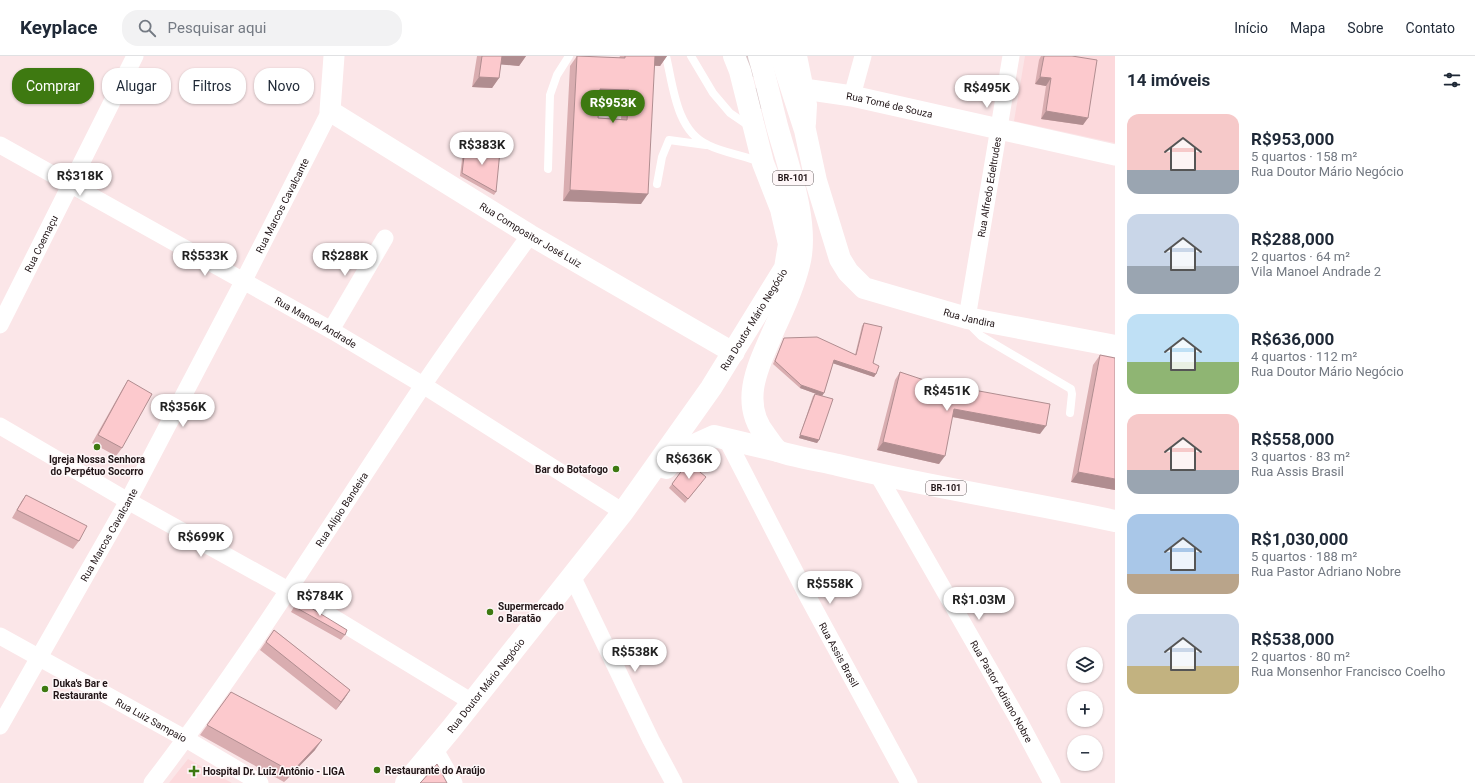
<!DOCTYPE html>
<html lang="pt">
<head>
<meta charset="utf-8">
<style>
  body { margin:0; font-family:Roboto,sans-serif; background:#f2f2f3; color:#1f2937; height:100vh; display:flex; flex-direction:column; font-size:15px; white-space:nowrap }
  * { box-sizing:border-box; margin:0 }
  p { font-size:13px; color:#747a83 }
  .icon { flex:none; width:22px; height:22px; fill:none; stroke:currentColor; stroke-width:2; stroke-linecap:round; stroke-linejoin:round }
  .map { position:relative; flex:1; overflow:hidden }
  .side { display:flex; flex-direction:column; background:#fff; width:360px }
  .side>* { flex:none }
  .hud { position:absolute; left:12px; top:12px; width:380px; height:36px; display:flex; gap:8px }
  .tools { position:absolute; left:1067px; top:591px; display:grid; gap:8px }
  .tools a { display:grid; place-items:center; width:36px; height:36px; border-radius:50%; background:#fff; box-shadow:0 1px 3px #0004; font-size:20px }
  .price { position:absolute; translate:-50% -34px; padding:0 9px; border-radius:14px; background:#fff; color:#222; font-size:13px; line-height:26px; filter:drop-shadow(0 1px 2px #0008) }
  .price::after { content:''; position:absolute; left:50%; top:24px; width:12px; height:9px; margin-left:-6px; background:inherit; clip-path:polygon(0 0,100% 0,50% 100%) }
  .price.active { background:#3e7911; color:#fff }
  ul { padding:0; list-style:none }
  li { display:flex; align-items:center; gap:12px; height:100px; padding:0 12px }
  li span { display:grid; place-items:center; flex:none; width:112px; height:80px; border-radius:12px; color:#555 }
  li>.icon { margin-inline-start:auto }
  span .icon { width:48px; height:48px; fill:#fffc; stroke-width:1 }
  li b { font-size:17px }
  h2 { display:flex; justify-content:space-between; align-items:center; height:48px; padding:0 12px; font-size:17px }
  .chip { padding:0 14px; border-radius:16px; background:#fff; box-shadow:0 1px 3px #0004; font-size:14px; line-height:36px }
  .chip.active { background:#3e7911; color:#fff }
  header { display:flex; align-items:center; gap:24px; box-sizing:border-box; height:56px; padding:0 20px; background:#fff; border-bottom:1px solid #e0e1e3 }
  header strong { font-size:19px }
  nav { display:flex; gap:22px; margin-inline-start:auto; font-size:14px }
  .search { width:280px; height:36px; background:#f2f2f3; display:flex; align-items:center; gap:10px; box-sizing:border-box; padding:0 14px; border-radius:16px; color:#747a83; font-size:15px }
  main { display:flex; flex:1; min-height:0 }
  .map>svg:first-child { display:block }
</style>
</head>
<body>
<header>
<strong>Keyplace</strong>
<div class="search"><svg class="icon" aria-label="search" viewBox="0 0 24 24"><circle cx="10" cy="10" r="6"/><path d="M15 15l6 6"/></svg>Pesquisar aqui</div>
<nav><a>Início</a><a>Mapa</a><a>Sobre</a><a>Contato</a></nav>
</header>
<main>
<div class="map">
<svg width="1115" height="727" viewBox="0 0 1115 727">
  <rect width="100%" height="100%" fill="#fbe6e8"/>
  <path fill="#fcd9dc" d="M1025,0H1115V87L1014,65Z
    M188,703L232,727H169Z"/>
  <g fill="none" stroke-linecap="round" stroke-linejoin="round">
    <path stroke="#dac7c9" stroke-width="22" stroke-dasharray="22 11" stroke-linecap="butt" d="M747,0L765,64"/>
    <path stroke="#fff" stroke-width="8" d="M666,0C673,29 676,75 708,89C724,97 743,99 760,106
      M691,0L713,37L730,57L749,70
      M548,113L550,39L557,19L569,0
      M657,128L662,101L669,84L706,89
      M968,267L981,280L1071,333L1072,338L1070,357"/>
    <g stroke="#fff" stroke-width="17">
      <path d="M852,40L863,0"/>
      <path id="s1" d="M0,89L331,274L423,329L623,456"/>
      <path id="s2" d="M967,262L1011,0"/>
      <path id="s3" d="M0,269L135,0"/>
      <path d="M331,274L385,182"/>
      <path d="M0,370L128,445L288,534L472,646"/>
      <path id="s4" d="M727,384L809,543L909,727"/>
      <path id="s5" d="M878,419L1019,665L1052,727"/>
      <path d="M572,520L651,684L674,727"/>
      <path id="s6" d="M0,580L186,683L260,727"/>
      <path id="s7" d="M0,670L128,445L243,226L330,55"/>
      <path d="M434,692L454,727"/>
      <path id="s8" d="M152,727C249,601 333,464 422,331C456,280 494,229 530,179"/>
    </g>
    <g stroke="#fff" stroke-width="21">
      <path id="s9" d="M334,0L330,55L530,179L734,297"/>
      <path id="s10" d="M804,33L852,40L1115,99"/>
    </g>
    <g stroke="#fff" stroke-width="22">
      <path d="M796,0L806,49L805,67"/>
      <path d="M666,412L683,394L714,380L778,395"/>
      <path id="s11" d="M406,727L451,673L623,456L711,332L785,212L789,188L781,153L763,107L740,15L734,0"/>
    </g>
    <g stroke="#fff" stroke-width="22">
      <path d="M759,0C766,23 771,47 777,70C788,110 810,168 799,209C794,229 785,250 776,269C761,304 737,345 766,380C769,384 774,392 778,395C785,399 826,406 838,409C929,431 1023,445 1115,465"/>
      <path id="s12" d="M781,0L805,74L816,125L840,203L848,216L864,232L967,262L1115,290"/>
    </g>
  </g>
  <path fill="#d9adb0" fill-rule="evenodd" d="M477,0H526L519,10L501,8L499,22L492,32L472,31Z
    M577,0L619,2L620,0H667L660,10H654L641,148L563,145L570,10ZM599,43L622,44L621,63L598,62Z
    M1041,0H1072L1083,69L1041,63L1046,30L1035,28L1039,4Z
    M465,92L496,136L494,139L460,120L463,95Z
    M864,267L876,318L874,321L833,307L824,337L822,340L819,384L817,387L799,382L813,340L815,338L822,340L800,332L773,308L783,285L784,282L855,299L862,270Z
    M1100,299L1115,434L1071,426L1093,309Z
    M900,316L1040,378L952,361L939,408L877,394L895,324Z
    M128,324L122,392L116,400L92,387L123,332Z
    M688,406L703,425L685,447L669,432Z
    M26,439L79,485L73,493L12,462L21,446Z
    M298,544L345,579L341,584L291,556Z
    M274,574L350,634L336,654L260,594Z
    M231,636L315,694L284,726L200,679Z"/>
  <path fill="#b08d90" d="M500,0H526L519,10L495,8Z
    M654,0H667L660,10L648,9Z
    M479,21L499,22L492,32L472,31Z
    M1040,21L1051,22L1046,30L1035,28Z
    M600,33L629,34L622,44L593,43Z
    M1046,55L1088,62L1083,69L1041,63Z
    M570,134L648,138L641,148L563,145Z
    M834,304L876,318L874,321L832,307Z
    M801,329L824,337L822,340L800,332Z
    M954,353L1046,370L1040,378L948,360Z
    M800,379L819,384L817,387L799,382Z
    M883,386L945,400L939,408L877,394Z
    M1078,416L1115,423V434L1071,426Z
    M350,634L345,642L336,654L341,646Z
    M322,684L315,694L284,726L292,716Z"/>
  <path fill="#fcc9cd" stroke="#b08d90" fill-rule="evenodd" d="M482,0H502L499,22L479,21Z
    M577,0L625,2V0H655L648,138L570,134ZM600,33L629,34L627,64L598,62Z
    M1044,0H1072L1097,4L1088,62L1046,55L1051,22L1040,21Z
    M465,92L500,95L496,136L462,117Z
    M864,267L882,271L873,307L879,310L876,318L834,304L824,337L801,329L775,305L784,282L817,281L856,299Z
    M1100,299L1115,302V423L1078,416Z
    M900,316L930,326L1050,348L1046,370L954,353L945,400L883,386Z
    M128,324L152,338L122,392L98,379Z
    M815,338L833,343L819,384L800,379Z
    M688,406L706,421L688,443L672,428Z
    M26,439L87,470L79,485L17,454Z
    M298,544L347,574L345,579L295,551Z
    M274,574L350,634L341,646L266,586Z
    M231,636L322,684L292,716L207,669Z
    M437,708L447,727H420L422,725Z"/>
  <g fill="#3e7911" stroke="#fef7f8" stroke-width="1.5">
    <circle cx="97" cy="391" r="4"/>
    <circle cx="616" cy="413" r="4"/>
    <circle cx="490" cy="556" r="4"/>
    <circle cx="45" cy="633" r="4"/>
    <circle cx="377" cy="714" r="4"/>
    <path d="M192 709h4v4h4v4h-4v4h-4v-4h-4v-4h4z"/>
  </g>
  <g text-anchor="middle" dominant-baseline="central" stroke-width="3" stroke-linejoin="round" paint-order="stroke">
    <g fill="#fef7f8" stroke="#63595a" stroke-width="1">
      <rect x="773" y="115" width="40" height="14" rx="3"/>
      <rect x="926" y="425" width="40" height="14" rx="3"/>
    </g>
    <g font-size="9" font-weight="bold" fill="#211517">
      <text x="793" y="122">BR-101</text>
      <text x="946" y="432">BR-101</text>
    </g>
    <g font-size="10" fill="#211517" stroke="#fef7f8">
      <text stroke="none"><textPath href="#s10" startOffset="87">Rua Tomé de Souza</textPath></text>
      <text stroke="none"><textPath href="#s2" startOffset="133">Rua Alfredo Edeltrudes</textPath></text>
      <text stroke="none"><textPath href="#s7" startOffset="592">Rua Marcos Cavalcante</textPath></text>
      <text stroke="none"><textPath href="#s9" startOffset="291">Rua Compositor José Luiz</textPath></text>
      <text stroke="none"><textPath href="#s3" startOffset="91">Rua Coemaçu</textPath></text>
      <text stroke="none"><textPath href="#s12" startOffset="359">Rua Jandira</textPath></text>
      <text stroke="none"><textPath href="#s11" startOffset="580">Rua Doutor Mário Negócio</textPath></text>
      <text stroke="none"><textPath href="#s1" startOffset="362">Rua Manoel Andrade</textPath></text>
      <text stroke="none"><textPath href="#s8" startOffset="333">Rua Alípio Bandeira</textPath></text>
      <text stroke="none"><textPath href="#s7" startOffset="220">Rua Marcos Cavalcante</textPath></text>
      <text stroke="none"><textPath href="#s4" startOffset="242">Rua Assis Brasil</textPath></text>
      <text stroke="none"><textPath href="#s11" startOffset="126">Rua Doutor Mário Negócio</textPath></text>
      <text stroke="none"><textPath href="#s5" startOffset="249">Rua Pastor Adriano Nobre</textPath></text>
      <text stroke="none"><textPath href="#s6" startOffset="173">Rua Luiz Sampaio</textPath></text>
    </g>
    <g font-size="10" font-weight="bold" fill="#211517" stroke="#fef7f8" text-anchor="start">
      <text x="97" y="403" text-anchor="middle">Igreja Nossa Senhora<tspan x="97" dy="12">do Perpétuo Socorro</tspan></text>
      <text x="608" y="413" text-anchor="end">Bar do Botafogo</text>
      <text x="498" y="550">Supermercado<tspan x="498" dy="12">o Baratão</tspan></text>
      <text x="53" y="627">Duka's Bar e<tspan x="53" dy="12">Restaurante</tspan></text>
      <text x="385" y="714">Restaurante do Araújo</text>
      <text x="203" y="715">Hospital Dr. Luiz Antônio - LIGA</text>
    </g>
  </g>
</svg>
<div class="tools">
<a><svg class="icon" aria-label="layers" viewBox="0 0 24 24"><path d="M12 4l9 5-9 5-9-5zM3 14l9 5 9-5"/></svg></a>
<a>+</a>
<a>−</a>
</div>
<b class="price" style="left:987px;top:53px">R$495K</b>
<b class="price active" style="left:613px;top:68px">R$953K</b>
<b class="price" style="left:482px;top:110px">R$383K</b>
<b class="price" style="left:80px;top:141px">R$318K</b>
<b class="price" style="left:205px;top:221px">R$533K</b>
<b class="price" style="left:345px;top:221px">R$288K</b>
<b class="price" style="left:947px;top:356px">R$451K</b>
<b class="price" style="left:183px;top:372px">R$356K</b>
<b class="price" style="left:689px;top:424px">R$636K</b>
<b class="price" style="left:201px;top:502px">R$699K</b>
<b class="price" style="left:830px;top:549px">R$558K</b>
<b class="price" style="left:320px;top:561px">R$784K</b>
<b class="price" style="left:979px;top:565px">R$1.03M</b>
<b class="price" style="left:635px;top:617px">R$538K</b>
<div class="hud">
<a class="chip active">Comprar</a>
<a class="chip">Alugar</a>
<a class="chip">Filtros</a>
<a class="chip">Novo</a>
</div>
</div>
<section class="side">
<h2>14 imóveis<svg class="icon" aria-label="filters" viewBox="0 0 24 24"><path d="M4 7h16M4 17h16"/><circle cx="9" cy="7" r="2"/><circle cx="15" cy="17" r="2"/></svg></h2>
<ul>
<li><span style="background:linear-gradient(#f6c9c9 70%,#9aa5b1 0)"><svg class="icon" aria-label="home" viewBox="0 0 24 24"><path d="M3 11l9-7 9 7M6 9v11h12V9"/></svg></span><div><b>R$953,000</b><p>5 quartos · 158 m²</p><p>Rua Doutor Mário Negócio</p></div></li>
<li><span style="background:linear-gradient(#c9d6e8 65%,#9aa5b1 0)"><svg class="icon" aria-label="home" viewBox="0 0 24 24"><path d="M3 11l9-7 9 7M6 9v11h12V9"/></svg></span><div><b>R$288,000</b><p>2 quartos · 64 m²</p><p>Vila Manoel Andrade 2</p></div></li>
<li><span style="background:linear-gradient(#bfe0f5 60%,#8fb573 0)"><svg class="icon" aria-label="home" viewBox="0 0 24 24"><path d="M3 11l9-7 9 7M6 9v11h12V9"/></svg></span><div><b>R$636,000</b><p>4 quartos · 112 m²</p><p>Rua Doutor Mário Negócio</p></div></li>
<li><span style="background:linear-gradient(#f6c9c9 70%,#9aa5b1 0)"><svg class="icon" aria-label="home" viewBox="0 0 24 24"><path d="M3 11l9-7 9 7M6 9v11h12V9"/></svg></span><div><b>R$558,000</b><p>3 quartos · 83 m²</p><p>Rua Assis Brasil</p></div></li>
<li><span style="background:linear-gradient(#a9c7e8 75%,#b9a48a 0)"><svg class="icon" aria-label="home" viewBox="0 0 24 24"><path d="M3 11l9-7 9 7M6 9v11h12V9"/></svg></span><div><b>R$1,030,000</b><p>5 quartos · 188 m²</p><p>Rua Pastor Adriano Nobre</p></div></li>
<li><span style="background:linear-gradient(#c9d6e8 65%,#c2b280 0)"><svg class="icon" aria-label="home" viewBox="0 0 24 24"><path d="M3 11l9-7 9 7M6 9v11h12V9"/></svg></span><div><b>R$538,000</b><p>2 quartos · 80 m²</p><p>Rua Monsenhor Francisco Coelho</p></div></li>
</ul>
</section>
</main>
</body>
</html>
